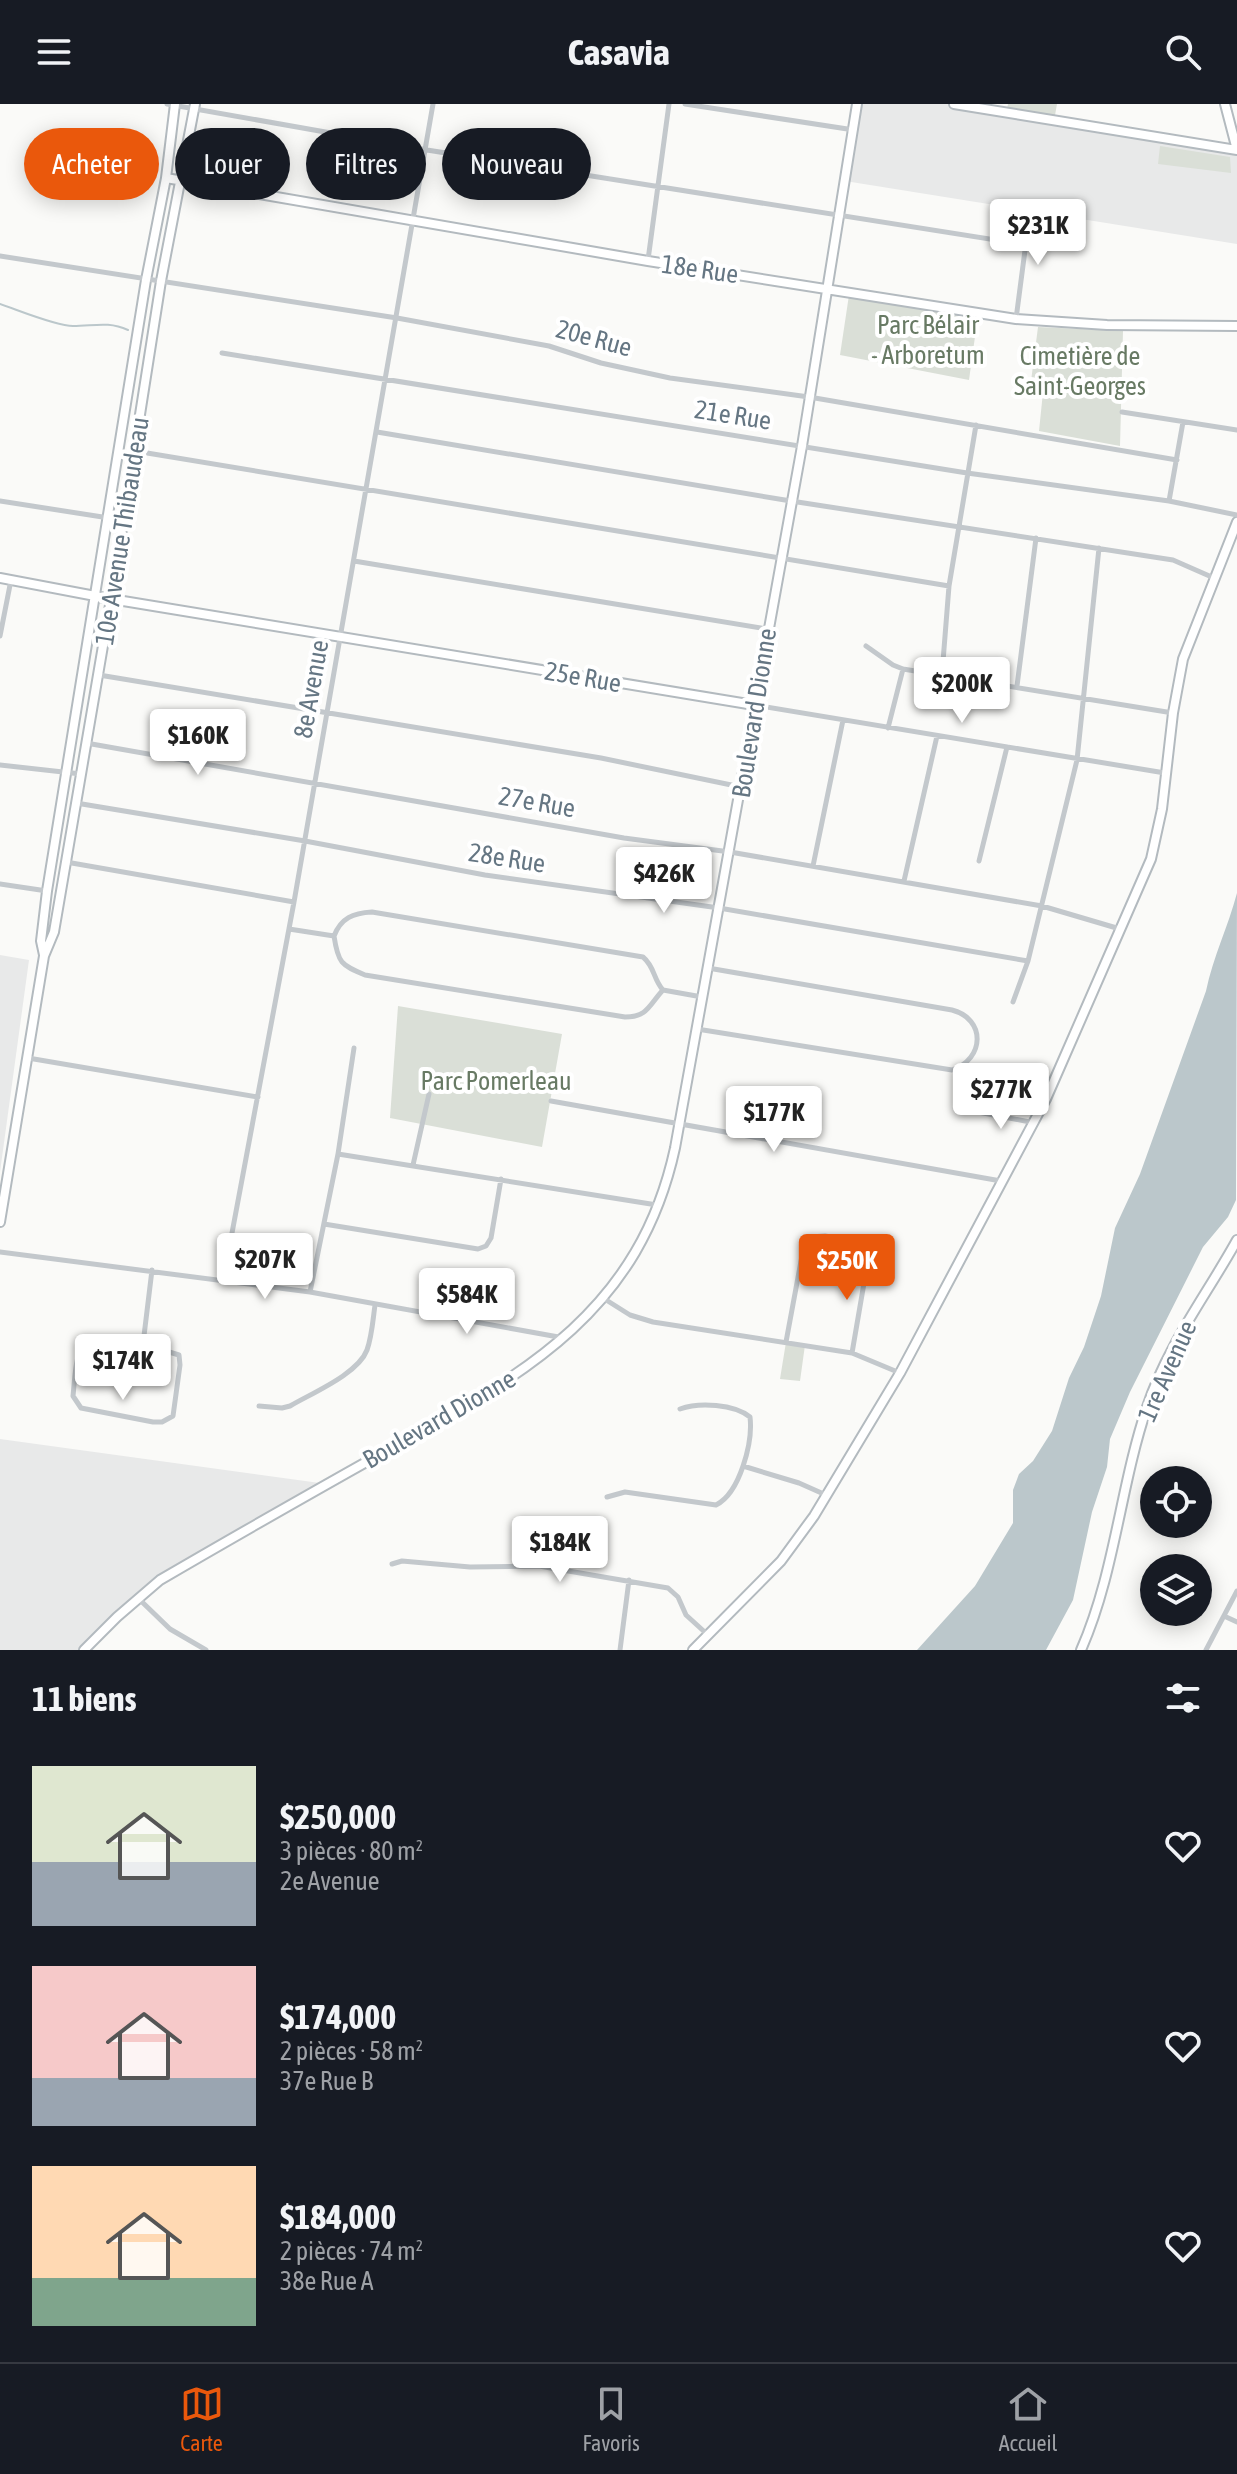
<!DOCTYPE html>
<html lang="fr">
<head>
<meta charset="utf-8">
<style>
  body { margin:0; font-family:"Asap Condensed",sans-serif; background:#242831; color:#f1f3f6; height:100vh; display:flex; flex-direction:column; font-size:30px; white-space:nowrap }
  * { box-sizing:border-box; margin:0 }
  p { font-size:26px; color:#9ea1a6 }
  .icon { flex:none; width:44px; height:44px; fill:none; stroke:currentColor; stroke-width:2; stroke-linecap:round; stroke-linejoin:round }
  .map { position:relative; height:1546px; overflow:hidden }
  .sheet { display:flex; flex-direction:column; background:#171b24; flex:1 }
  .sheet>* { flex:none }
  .top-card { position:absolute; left:24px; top:24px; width:800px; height:72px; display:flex; gap:16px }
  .tools { position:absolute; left:1140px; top:1362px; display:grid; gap:16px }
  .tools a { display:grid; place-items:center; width:72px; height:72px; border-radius:50%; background:#171b24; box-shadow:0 4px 20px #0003; font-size:40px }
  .price { position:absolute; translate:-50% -68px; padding:0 18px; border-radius:8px; background:#fff; color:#222; font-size:26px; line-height:52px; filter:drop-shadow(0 2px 4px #0008) }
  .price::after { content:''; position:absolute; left:50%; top:48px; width:24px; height:18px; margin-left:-12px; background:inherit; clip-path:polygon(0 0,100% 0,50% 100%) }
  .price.active { background:#ea580c; color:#fff }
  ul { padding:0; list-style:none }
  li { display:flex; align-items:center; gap:24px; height:200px; padding:0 32px }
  li span { display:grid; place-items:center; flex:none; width:224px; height:160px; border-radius:0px; color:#555 }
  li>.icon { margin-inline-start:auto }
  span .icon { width:96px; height:96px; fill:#fffc; stroke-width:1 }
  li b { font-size:34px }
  h2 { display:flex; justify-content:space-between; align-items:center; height:96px; padding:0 32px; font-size:34px }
  .tag { padding:0 28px; border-radius:36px; background:#171b24; box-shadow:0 4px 20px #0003; font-size:28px; line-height:72px }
  .tag.active { background:#ea580c; color:#fff }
  header { display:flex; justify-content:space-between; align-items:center; height:104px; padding:0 32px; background:#171b24; font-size:36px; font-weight:700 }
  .tabs { display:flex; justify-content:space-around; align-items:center; height:112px; border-top:2px solid #363941; background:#171b24; font-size:22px; color:#9ea1a6 }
  .tabs a { display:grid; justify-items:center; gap:4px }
  .tabs .active { color:#ea580c }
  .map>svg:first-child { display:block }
</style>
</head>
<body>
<header><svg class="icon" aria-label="menu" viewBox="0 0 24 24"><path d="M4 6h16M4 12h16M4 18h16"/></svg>Casavia<svg class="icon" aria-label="search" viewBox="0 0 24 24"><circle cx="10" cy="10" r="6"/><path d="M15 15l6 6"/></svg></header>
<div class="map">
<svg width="1237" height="1546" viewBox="0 0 1237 1546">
  <rect width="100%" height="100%" fill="#fafaf8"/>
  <path fill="#e8e9e9" d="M856,0H956L1237,46V140L845,77Z
    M0,851L29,856L0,1068Z
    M0,1335L327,1380L160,1476L84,1546H0Z"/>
  <path fill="#dadfd7" d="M1008,0H1057L1054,17L1006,10Z
    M1160,42L1230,53L1231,69L1158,60Z
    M849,191L978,211L969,276L840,251Z
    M1038,223L1123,227L1120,342L1039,327L1043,288L1030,285Z
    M398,902L562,930L542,1043L390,1014Z
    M786,1238L805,1241L800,1277L780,1275Z"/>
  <path fill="#bbc7cb" d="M1237,789L1236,1096L1228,1113L1203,1143L1130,1288L1110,1335L1107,1363L1092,1408L1073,1496L1046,1546H917L975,1482L1013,1419V1386L1019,1370L1033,1357L1052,1327L1069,1274L1084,1243L1101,1192L1115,1124L1140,1070L1206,887C1213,853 1228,823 1237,789Z"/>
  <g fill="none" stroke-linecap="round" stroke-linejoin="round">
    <path stroke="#bbc7cb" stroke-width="2" d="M0,200C18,206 56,222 73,222C94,222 108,217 128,226"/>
    <g stroke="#b3babf" stroke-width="12">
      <path id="secondary" d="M954,0L1237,46
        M1225,0L1237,46
        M166,74L648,157L1016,215L1107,221L1237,222
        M0,474L111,495L754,601
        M44,851L41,837L47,787L146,176L166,74L175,0
        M0,1118L44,852L54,828L111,495L161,177L195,0
        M84,1546L117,1513L160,1476C232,1434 304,1393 377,1352C516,1274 638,1214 675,1044L802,342L857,0
        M693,1546L781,1457L814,1412L900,1269L1046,995L1151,755L1162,705L1173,609L1183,555L1237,418
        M1081,1546C1115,1469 1120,1383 1147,1303C1167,1242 1206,1192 1237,1136"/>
    </g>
    <path stroke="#c3c8cc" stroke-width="5" d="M167,0L427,46L1027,141
      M685,0L854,26
      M0,152L397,214L549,242L601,259L670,274L809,293L1177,356
      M648,156L669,0
      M1016,215L1030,108
      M222,249L967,369L1169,397L1237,411
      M1122,308L1237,326
      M377,328L791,397L1173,456L1214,474
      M135,347L949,482
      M0,397L109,414
      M1169,397L1183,318
      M354,457L767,525
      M0,532L11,476
      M866,542L893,561L903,565L1173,609
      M942,570L949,482L976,321
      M99,571L601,654L741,683
      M1017,582L1036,434
      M754,601L1165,669
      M888,624L903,565
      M86,639L624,734L730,748L1042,802L1120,825
      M0,661L81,670
      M76,699L305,737L485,771L719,804L1028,857
      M979,757L1007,643
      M66,758L294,798
      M813,762L843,616
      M904,777L937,632
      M0,780L47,787
      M289,825L334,832C341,814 353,809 372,808L643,853C655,863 653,875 663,886L702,893
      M334,832C338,859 341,861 365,871L625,913C648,913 649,901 663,886
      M1013,898L1028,857L1077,656L1099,444
      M697,925L952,966C985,955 986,915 952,906L708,864
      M28,954L258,993
      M551,997L1001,1077
      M973,1007L1035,1019
      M338,1050L657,1101
      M413,1061L429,990
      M324,1120L478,1145L486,1142L491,1134L501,1075
      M0,1148L310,1188L564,1234
      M223,1177L294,798L433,0
      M310,1188L338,1050L354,944
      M603,1194L630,1211L653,1218L852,1249L900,1269
      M786,1238L804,1141L810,1133L825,1132L862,1139L869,1150L852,1249
      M143,1240L179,1251L180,1261L173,1312L162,1318H153L81,1304L73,1292C75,1274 75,1242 90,1233L143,1240L152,1166
      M259,1302L282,1304L290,1302C312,1289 358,1270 367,1246C372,1232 373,1215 375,1201
      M743,1362L799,1379L826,1391
      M607,1393L625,1388L716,1401C740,1389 753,1338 750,1313C734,1300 699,1298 680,1305
      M392,1460L402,1457L470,1463L539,1462L668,1484L678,1493L686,1511L708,1531
      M139,1495L170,1525L206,1546
      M1224,1512L1237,1518
      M620,1546L629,1476
      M1206,1546L1237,1487"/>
    <use href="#secondary" stroke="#fff" stroke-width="8"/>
  </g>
  <g text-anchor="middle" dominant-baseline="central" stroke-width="8" stroke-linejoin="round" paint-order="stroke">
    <g font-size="26" fill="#657683" stroke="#fff">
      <text transform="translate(700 165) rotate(8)">18e Rue</text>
      <text transform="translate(594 234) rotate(15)">20e Rue</text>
      <text transform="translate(733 311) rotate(9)">21e Rue</text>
      <text transform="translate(122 427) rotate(-81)">10e Avenue Thibaudeau</text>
      <text transform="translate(583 573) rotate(10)">25e Rue</text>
      <text transform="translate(311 585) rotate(-80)">8e Avenue</text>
      <text transform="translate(754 609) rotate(-81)">Boulevard Dionne</text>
      <text transform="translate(537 698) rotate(10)">27e Rue</text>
      <text transform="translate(507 754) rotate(9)">28e Rue</text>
      <text transform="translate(1167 1267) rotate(-66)">1re Avenue</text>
      <text transform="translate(439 1315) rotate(-30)">Boulevard Dionne</text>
    </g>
    <g font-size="26" fill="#687a64" stroke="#fff">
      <text x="928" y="221">Parc Bélair<tspan x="928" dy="30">- Arboretum</tspan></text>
      <text x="1080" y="252">Cimetière de<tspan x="1080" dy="30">Saint-Georges</tspan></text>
      <text x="496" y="977">Parc Pomerleau</text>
    </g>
  </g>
</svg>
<div class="tools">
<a><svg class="icon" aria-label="locate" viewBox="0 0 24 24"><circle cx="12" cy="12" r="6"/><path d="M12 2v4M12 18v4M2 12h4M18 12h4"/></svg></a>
<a><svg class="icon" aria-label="layers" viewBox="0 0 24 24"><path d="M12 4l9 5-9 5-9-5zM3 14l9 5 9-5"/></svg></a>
</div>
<b class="price" style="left:1038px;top:163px">$231K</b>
<b class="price" style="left:962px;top:621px">$200K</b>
<b class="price" style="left:198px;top:673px">$160K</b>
<b class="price" style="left:664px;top:811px">$426K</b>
<b class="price" style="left:1001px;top:1027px">$277K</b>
<b class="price" style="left:774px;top:1050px">$177K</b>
<b class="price" style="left:265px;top:1197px">$207K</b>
<b class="price active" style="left:847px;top:1198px">$250K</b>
<b class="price" style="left:467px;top:1232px">$584K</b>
<b class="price" style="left:123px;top:1298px">$174K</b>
<b class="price" style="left:560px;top:1480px">$184K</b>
<div class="top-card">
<a class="tag active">Acheter</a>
<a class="tag">Louer</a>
<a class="tag">Filtres</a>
<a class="tag">Nouveau</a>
</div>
</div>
<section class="sheet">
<h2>11 biens<svg class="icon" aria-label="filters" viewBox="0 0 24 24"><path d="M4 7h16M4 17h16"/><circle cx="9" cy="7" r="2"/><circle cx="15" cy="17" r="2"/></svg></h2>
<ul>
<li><span style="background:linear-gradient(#dfe7d0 60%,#9aa5b1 0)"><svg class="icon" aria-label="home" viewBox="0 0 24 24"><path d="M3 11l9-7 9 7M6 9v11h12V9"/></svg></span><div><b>$250,000</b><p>3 pièces · 80 m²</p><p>2e Avenue</p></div><svg class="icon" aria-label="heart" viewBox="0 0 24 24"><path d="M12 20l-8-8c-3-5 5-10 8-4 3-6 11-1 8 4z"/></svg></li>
<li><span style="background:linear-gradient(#f6c9c9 70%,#9aa5b1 0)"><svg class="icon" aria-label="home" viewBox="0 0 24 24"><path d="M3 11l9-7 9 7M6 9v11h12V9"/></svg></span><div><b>$174,000</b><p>2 pièces · 58 m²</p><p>37e Rue B</p></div><svg class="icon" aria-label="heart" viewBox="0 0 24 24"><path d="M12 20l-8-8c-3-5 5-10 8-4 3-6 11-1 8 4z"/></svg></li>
<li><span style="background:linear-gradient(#ffd9b3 70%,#7fa58c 0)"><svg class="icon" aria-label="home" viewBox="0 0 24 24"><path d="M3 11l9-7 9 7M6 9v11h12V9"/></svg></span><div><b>$184,000</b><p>2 pièces · 74 m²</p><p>38e Rue A</p></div><svg class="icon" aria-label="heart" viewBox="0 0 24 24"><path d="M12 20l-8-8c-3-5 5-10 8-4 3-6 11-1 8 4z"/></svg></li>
</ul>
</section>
<nav class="tabs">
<a class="active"><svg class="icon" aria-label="map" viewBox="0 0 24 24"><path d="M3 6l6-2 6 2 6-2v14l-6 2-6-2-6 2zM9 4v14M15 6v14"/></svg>Carte</a>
<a><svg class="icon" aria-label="saved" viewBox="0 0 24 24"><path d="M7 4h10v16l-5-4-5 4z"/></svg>Favoris</a>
<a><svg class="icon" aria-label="home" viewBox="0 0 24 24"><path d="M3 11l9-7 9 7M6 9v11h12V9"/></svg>Accueil</a>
</nav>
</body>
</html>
